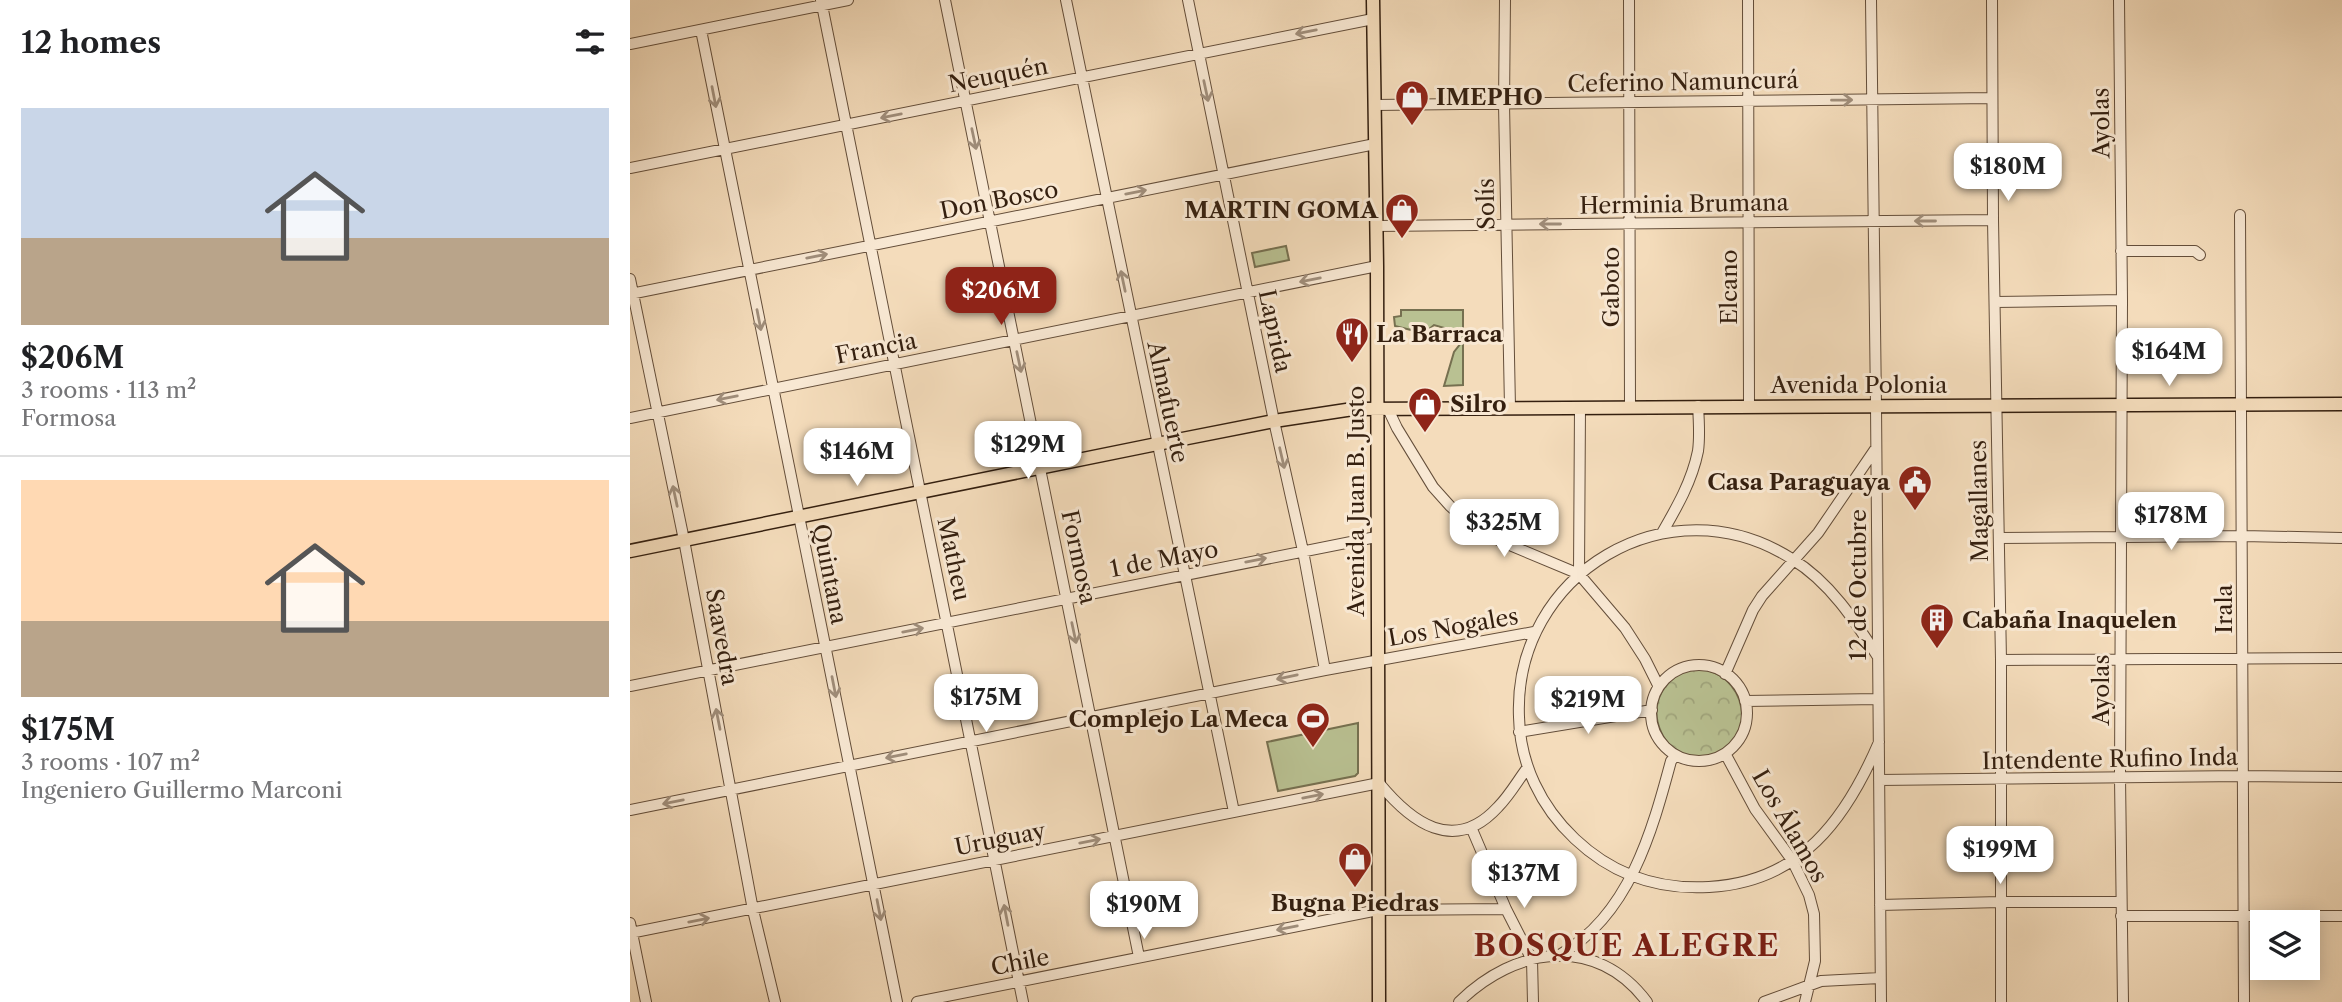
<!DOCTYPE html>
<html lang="en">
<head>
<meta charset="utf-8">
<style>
  body { margin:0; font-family:"Libre Caslon Text",serif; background:#f2f2f2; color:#202124; height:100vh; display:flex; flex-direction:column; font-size:26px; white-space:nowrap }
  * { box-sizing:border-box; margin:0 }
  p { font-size:23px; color:#757577 }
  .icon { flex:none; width:38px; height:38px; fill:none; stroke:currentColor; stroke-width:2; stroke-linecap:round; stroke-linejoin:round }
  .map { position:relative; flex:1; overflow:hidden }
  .side { display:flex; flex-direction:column; background:#fff; width:630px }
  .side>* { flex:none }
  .tools { position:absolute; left:1620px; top:910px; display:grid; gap:14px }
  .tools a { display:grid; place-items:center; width:70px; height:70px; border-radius:0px; background:#fff; box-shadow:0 4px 18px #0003; font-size:35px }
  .price { position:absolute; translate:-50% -60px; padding:0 16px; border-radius:14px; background:#fff; color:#222; font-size:23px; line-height:46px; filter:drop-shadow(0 2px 4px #0008) }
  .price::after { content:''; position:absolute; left:50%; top:42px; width:21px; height:16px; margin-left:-10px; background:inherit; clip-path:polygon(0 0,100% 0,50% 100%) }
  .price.on { background:#8f2418; color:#fff }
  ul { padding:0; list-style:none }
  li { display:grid; align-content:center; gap:14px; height:371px; padding:0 21px }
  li+li { border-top:2px solid #e0e0e0 }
  li span { display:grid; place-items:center; height:217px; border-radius:0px; color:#555 }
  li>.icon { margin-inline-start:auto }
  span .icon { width:126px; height:126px; fill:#fffc; stroke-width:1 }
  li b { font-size:30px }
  h2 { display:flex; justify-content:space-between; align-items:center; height:84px; padding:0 21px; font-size:30px }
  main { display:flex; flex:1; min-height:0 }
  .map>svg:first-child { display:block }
</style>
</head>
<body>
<main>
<section class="side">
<h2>12 homes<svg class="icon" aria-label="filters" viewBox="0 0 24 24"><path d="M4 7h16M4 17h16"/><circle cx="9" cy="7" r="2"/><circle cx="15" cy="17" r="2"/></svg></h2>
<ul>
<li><span style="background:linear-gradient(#c9d6e8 60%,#b9a48a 0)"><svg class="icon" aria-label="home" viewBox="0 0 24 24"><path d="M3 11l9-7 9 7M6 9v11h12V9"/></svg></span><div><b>$206M</b><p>3 rooms · 113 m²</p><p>Formosa</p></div></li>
<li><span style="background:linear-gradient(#ffd9b3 65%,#b9a48a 0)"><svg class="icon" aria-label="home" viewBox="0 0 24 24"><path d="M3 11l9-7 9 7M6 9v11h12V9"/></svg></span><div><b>$175M</b><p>3 rooms · 107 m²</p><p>Ingeniero Guillermo Marconi</p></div></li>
</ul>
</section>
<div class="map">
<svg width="1712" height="1002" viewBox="0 0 1712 1002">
  <defs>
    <pattern id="park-crowns" width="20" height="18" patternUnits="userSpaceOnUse" patternTransform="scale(1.75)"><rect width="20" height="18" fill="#b9c192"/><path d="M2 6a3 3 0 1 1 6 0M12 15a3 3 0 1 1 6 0" fill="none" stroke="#a0a57d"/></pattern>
  </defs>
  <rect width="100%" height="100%" fill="#f4dcbb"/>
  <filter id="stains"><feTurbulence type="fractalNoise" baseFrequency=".00286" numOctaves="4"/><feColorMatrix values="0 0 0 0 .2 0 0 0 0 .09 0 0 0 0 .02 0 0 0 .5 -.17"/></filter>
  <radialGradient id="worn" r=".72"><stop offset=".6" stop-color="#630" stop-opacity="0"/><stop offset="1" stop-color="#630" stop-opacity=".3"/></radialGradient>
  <path fill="#b9c192" stroke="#767050" stroke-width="2" d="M656,246L659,260L625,267L622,253Z
    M771,310H833V385L814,386L824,352L831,343L829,332L804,325L799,329L797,334L765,326L764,317L771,316Z
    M728,723V773L725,776L648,791L637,742Z"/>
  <path fill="url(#park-crowns)" stroke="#767050" stroke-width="2" d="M1062,668C1135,670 1123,777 1059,756C1046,752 1036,744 1031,732C1018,703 1035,677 1062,668Z"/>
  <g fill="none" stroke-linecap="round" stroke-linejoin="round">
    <g stroke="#644e3a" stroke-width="12">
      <path id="minor" d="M191,0L393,1002
        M315,0L509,957
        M436,0L604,812
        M558,0L644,421L673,551L695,670
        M875,0L874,104L880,407
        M999,0L1000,407
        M1118,0L1119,406
        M1241,0L1246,406L1251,1002
        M1362,0L1363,220L1371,660V1002
        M1489,0L1492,300L1490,778L1493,1002
        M71,30L267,1002
        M0,44L218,0
        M745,105L1362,98
        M0,168L743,19
        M1610,215C1612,478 1614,740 1614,1002
        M746,226L1363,220
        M1491,251H1565L1570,255
        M0,279L54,540L123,910L145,1002
        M0,294L745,144
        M1365,302L1492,300
        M758,409L767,428L803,487L820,506L836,520L870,541L949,574L995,628L1015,659L1028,685
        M0,418L747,266
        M1032,533C1047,507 1062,481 1068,451C1070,437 1069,421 1068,406
        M1369,538L1613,536L1712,538
        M949,574L950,407
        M1248,657C1225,621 1200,582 1162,559C1039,480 883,574 889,717C890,764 911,807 945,839C982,874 1028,890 1079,887C1171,882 1216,819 1249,742
        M1371,660L1712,658
        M1021 713a48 48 0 1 1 96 0a48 48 0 1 1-96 0Z
        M1095,674L1123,610L1132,596L1188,533L1246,448
        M0,686L746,537
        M1115,701L1248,699
        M889,732L1022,710
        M1096,755L1125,809L1162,860L1179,895L1184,914L1185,961L1175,1002
        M1249,780L1612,776L1712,777
        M0,810L695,670L904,632
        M841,827L876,909L902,960L903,1002
        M1250,905L1370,902H1491
        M1491,916H1712
        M0,923L16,1002
        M0,933L749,783C781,822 824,855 868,807C880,795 888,780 898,767
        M931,954C999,915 1022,832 1041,761L1045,756
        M287,1002L748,910L876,909
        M829,1002C885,947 966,934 1017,1002
        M1134,1002L1191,981L1250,978"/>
    </g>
    <g stroke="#341f0f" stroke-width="15">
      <path id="major" d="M743,0L747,266L749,1002
        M0,551L527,444L644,421L723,409L1712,404"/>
    </g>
    <use href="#minor" stroke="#f8e8d3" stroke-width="10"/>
    <use href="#major" stroke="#f4dcbb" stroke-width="12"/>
  </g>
  <defs><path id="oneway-shaft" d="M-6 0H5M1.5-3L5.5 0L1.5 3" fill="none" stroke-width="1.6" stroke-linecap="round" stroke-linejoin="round" transform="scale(1.75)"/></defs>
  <g stroke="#a08e7b">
    <use href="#oneway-shaft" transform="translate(676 32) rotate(169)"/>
    <use href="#oneway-shaft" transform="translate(576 91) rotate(78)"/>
    <use href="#oneway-shaft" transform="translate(84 97) rotate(79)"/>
    <use href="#oneway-shaft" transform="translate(1212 100) rotate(-1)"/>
    <use href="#oneway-shaft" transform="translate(261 116) rotate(169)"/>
    <use href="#oneway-shaft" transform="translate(344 139) rotate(78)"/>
    <use href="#oneway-shaft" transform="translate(506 192) rotate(-11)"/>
    <use href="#oneway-shaft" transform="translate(1295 221) rotate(180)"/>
    <use href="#oneway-shaft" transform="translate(920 224) rotate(180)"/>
    <use href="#oneway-shaft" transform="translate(187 256) rotate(-11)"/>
    <use href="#oneway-shaft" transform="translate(680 280) rotate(169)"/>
    <use href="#oneway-shaft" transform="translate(493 281) rotate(-102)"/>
    <use href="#oneway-shaft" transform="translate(129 320) rotate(79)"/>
    <use href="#oneway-shaft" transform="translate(389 362) rotate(78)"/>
    <use href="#oneway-shaft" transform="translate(97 398) rotate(169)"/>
    <use href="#oneway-shaft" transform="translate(652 458) rotate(77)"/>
    <use href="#oneway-shaft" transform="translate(45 496) rotate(-102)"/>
    <use href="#oneway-shaft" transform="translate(626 560) rotate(-11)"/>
    <use href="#oneway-shaft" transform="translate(283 630) rotate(-11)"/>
    <use href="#oneway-shaft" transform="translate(444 633) rotate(78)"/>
    <use href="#oneway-shaft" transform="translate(657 677) rotate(168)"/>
    <use href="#oneway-shaft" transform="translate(204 687) rotate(79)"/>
    <use href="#oneway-shaft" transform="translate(88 719) rotate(-101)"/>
    <use href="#oneway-shaft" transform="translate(266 756) rotate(169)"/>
    <use href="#oneway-shaft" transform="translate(683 796) rotate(-11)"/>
    <use href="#oneway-shaft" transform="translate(43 802) rotate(169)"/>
    <use href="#oneway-shaft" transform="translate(460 841) rotate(-11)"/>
    <use href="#oneway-shaft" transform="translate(249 910) rotate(79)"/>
    <use href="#oneway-shaft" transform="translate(376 915) rotate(-101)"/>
    <use href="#oneway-shaft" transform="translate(69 920) rotate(-11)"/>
    <use href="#oneway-shaft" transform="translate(657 928) rotate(169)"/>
  </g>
  <defs>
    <g id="shop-pin" transform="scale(1.75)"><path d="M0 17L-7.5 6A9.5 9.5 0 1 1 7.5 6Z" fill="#8f2418" stroke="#f8e8d3"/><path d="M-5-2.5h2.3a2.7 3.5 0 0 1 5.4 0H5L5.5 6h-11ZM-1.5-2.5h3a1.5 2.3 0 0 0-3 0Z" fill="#fff"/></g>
    <g id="restaurant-pin" transform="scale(1.75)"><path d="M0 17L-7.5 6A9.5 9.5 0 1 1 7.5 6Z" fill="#8f2418" stroke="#f8e8d3"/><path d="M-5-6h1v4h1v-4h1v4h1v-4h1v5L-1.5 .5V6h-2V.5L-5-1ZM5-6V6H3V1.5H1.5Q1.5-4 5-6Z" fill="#fff"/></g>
    <g id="civic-pin" transform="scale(1.75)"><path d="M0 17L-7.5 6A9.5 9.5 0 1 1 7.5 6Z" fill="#8f2418" stroke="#f8e8d3"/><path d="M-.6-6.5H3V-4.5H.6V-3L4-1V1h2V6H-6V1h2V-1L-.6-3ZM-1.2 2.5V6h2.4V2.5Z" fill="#fff"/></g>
    <g id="building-pin" transform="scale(1.75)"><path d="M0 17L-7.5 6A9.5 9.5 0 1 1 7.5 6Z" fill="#8f2418" stroke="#f8e8d3"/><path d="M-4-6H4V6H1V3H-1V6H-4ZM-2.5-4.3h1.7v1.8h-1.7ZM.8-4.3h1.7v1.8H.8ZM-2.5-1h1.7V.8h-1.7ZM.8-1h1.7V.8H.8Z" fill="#fff"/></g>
    <g id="stadium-pin" transform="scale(1.75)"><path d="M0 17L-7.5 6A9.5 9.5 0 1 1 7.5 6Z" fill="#8f2418" stroke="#f8e8d3"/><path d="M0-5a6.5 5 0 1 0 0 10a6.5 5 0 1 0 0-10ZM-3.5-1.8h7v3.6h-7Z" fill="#fff"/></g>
  </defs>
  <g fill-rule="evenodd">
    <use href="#shop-pin" x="782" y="97"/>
    <use href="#shop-pin" x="772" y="210"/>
    <use href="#restaurant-pin" x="722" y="334"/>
    <use href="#shop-pin" x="795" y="404"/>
    <use href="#civic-pin" x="1285" y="482"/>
    <use href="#building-pin" x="1307" y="620"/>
    <use href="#stadium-pin" x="683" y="719"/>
    <use href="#shop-pin" x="725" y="859"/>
  </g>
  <g text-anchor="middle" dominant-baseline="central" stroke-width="6" stroke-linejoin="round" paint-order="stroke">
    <g font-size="23" fill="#341f0f" stroke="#f8e8d3">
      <text transform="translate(368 75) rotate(-11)">Neuquén</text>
      <text transform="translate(1053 82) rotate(-1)">Ceferino Namuncurá</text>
      <text transform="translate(1471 123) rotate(-91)">Ayolas</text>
      <text transform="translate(369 200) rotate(-11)">Don Bosco</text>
      <text transform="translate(856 204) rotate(-91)">Solís</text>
      <text transform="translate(1054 204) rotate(-1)">Herminia Brumana</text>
      <text transform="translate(981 287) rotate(-90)">Gaboto</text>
      <text transform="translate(1099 287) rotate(-90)">Elcano</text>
      <text transform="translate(645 331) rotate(78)">Laprida</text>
      <text transform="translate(246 348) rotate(-11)">Francia</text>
      <text x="1229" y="385">Avenida Polonia</text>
      <text transform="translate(538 402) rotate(78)">Almafuerte</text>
      <text transform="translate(726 501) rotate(-90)">Avenida Juan B. Justo</text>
      <text transform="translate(1349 501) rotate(-91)">Magallanes</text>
      <text transform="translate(449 557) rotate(78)">Formosa</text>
      <text transform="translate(324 559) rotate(78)">Matheu</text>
      <text transform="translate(534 559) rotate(-11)">1 de Mayo</text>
      <text transform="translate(200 574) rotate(79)">Quintana</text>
      <text transform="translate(1228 585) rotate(-90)">12 de Octubre</text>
      <text transform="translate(1594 609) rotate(-90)">Irala</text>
      <text transform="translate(823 627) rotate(-10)">Los Nogales</text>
      <text transform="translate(92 637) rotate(80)">Saavedra</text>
      <text transform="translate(1471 690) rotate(-90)">Ayolas</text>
      <text transform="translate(1480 759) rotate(-1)">Intendente Rufino Inda</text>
      <text transform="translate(1160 826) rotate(60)">Los Álamos</text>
      <text transform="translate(370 839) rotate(-11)">Uruguay</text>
      <text transform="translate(390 962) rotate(-11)">Chile</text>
    </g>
    <g font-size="23" font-weight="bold" fill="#341f0f" stroke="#f8e8d3" text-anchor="start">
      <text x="806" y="97">IMEPHO</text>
      <text x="748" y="210" text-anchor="end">MARTIN GOMA</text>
      <text x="746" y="334">La Barraca</text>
      <text x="820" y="404">Silro</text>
      <text x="1260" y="482" text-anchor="end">Casa Paraguaya</text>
      <text x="1332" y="620">Cabaña Inaquelen</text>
      <text x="658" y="719" text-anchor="end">Complejo La Meca</text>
      <text x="725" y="903" text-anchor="middle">Bugna Piedras</text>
    </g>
    <g font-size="30" font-weight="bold" letter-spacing="2" fill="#7a1f14" stroke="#f8e8d3">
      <text x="997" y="945">BOSQUE ALEGRE</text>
    </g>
  </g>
  <rect width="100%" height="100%" filter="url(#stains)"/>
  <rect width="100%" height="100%" fill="url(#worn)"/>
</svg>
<div class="tools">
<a><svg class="icon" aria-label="layers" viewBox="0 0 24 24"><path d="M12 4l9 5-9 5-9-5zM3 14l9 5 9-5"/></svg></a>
</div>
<b class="price" style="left:1378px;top:203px">$180M</b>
<b class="price on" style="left:371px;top:327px">$206M</b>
<b class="price" style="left:1539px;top:388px">$164M</b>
<b class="price" style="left:398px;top:481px">$129M</b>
<b class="price" style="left:227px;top:488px">$146M</b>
<b class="price" style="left:1541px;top:552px">$178M</b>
<b class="price" style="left:874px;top:559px">$325M</b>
<b class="price" style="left:356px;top:734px">$175M</b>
<b class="price" style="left:958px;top:736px">$219M</b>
<b class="price" style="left:1370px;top:886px">$199M</b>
<b class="price" style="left:894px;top:910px">$137M</b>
<b class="price" style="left:514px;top:941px">$190M</b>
</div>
</main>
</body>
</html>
